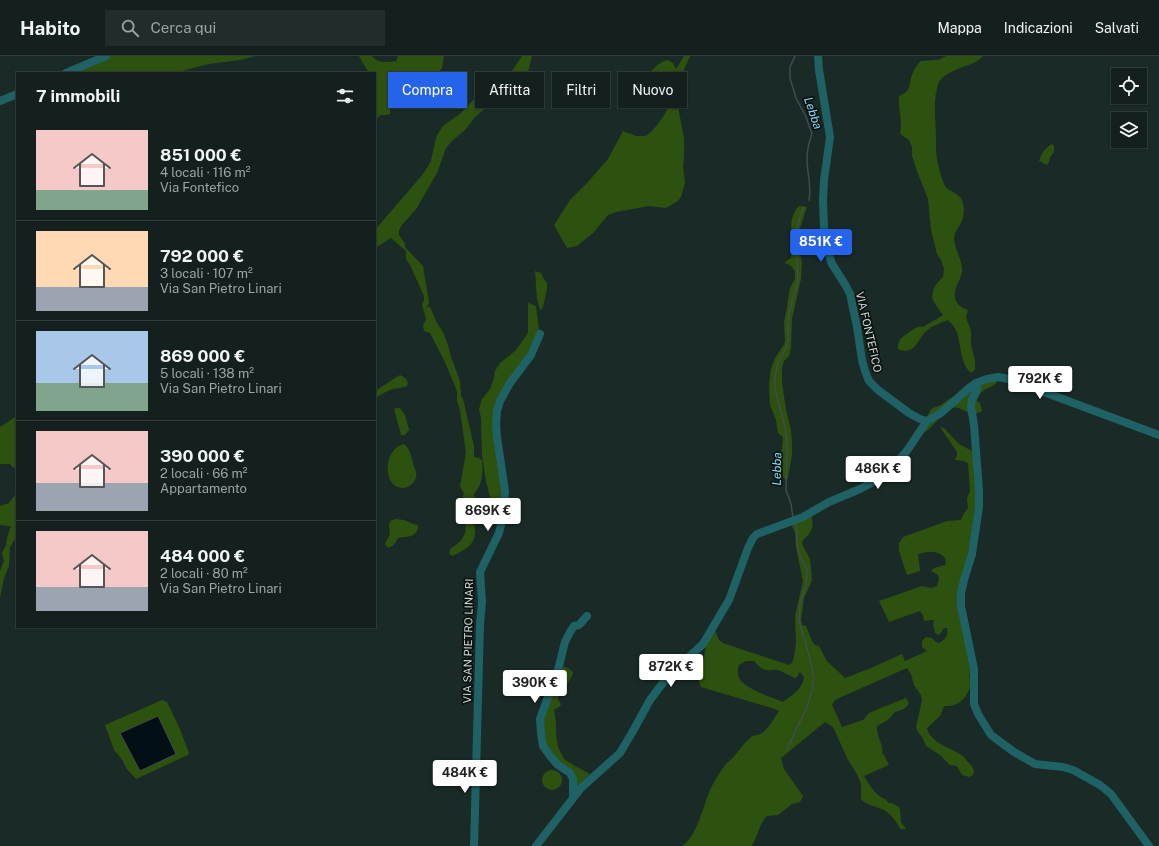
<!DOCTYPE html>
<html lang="it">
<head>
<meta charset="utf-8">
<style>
  body { margin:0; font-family:"Public Sans",sans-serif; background:#212d2a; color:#f1f3f6; height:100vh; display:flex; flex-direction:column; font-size:15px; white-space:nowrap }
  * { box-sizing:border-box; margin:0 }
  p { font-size:13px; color:#9da3a4 }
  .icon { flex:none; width:22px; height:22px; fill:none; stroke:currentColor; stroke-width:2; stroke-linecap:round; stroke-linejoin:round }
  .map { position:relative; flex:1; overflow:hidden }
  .side { position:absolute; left:16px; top:16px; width:360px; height:556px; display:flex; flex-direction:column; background:#14201d; border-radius:0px; box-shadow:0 1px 3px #0004,0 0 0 1px #333e3b }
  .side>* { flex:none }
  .hud { position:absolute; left:388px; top:16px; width:380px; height:36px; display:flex; gap:8px }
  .buttons { position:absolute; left:1111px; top:12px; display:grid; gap:8px }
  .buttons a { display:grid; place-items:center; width:36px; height:36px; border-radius:0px; background:#14201d; box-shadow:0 1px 3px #0004,0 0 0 1px #333e3b; font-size:20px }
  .price { position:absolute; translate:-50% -34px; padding:0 9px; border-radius:4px; background:#fff; color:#222; font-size:13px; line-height:26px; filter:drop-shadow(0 1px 2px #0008) }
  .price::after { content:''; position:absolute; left:50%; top:24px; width:12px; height:9px; margin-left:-6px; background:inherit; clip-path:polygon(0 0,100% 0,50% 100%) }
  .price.selected { background:#2563eb; color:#fff }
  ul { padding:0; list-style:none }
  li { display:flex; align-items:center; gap:12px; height:100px; padding:0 20px }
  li+li { border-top:1px solid #333e3b }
  li span { display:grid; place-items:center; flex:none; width:112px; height:80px; border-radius:0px; color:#555 }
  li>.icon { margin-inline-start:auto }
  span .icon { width:48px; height:48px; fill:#fffc; stroke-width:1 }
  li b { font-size:17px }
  h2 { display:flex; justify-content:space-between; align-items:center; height:48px; padding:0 20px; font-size:17px }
  .tag { padding:0 14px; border-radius:0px; background:#14201d; box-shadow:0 1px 3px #0004,0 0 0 1px #333e3b; font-size:14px; line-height:36px }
  .tag.selected { background:#2563eb; color:#fff }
  header { display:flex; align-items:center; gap:24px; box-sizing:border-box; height:56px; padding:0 20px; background:#14201d; border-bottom:1px solid #333e3b }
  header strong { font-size:19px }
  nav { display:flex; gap:22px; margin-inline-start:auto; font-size:14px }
  .search { width:280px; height:36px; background:#212d2a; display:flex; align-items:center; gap:10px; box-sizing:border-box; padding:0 14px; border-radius:0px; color:#9da3a4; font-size:15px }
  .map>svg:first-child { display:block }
</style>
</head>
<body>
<header>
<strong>Habito</strong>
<div class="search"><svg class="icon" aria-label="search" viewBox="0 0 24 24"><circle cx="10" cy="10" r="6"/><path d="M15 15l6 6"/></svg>Cerca qui</div>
<nav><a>Mappa</a><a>Indicazioni</a><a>Salvati</a></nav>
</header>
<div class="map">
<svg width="1159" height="790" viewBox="0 0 1159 790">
  <rect width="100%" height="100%" fill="#1a2b27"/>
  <path fill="#2d510e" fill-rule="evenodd" d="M111,0H256L240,4L209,8L174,17H69Z
    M359,0H372C378,8 388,6 396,5L398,0H444L442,12L435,20L419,37L403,47L391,45L390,58L386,59H380L375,65V17H369Z
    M522,0H532L527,21L523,31L515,38L498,43L490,48L475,61L466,73L452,85L446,92L437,117L423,141L417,152L401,170L399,175V179L405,188V191L423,210L429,246L428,250L425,251H430L437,267L443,276L448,289L451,301L460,325L461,339L463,343L474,390V401L479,402L482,404C483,416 483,428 474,438C474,444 481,447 479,454L476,456H470C480,480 476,490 452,500L449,497L451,492C482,475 452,455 464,438L460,430L466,397L460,354L457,345V336L455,330L444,304L430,277L424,275L423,270L426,263L422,249L424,244V240L410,209L406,203V195L391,182L375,192V174L423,118L431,105L435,86L437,79L443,70L461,57L481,36L489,30L500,26L510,18Z
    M684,0H690L684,14L678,40L679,56L684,82V102L683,110L685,127L681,141L678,145L666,152L649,150L616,156L608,159L593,177L582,186L577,190L567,192L554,169L570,144L588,126L608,103L623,75L636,80H646C656,72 663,62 669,50L670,48H672V37L648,20C652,13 660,5 668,4L673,7L676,13Z
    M946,0H983C981,2 979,4 976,6C967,10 944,16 939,26C932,43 936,65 936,83C936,87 936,91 936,96C937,106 940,118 944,128C949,139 963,134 964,153C964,160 962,166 958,172C957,174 955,176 955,177C951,188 962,202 962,213C963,223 951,232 956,245C958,250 963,252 968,254L966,261L971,275V289L975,305V313L972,317C960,310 961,286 956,274C954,270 951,267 948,264C941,267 931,270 925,276C917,285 914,300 898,293C897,283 904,280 911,275C916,272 917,270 923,271C930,266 936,264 943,259L937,251L932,242L933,234L937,227L943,221L944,213L941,204L937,198L931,174L928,143L917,115L912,100V91L909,84L900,78C903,65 898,53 899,40C912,35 908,30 912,19C914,13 917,9 921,5L938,4Z
    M1052,88L1054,90V96L1050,101L1049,106L1047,109L1039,105C1041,98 1045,92 1052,88Z
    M799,150L807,151L798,178V185L802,206L801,223L792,263L791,292L789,300L784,305L782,311V326L786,354L791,374L792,387V399L788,422L787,424L784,423C779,410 782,394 783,381L778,377L776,364L770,349L769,329L771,313L775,302L783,290L785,286L784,266L786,257L790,232L795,223V216L793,212L788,208L784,207L791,202C795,185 785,164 799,150Z
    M535,215L541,217L544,223L547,227V233L543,251L542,253L540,254L537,243Z
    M528,247L536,250L539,274L538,281L497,355L505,434L498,466L496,452L491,445L486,425L482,399L481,362L479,353L482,343L490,333L494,322L495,315L500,307L516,294L528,277Z
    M400,319C404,321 407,323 408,327L407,330C401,333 394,332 390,334C385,336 380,339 375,342V335Z
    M999,323C993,335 981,329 977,345L980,347L982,355C969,364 963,349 952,352C945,354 934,369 928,374C926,375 923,377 920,379L928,365V359L931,353L941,349L949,343L953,341L957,340L975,329Z
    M396,352H400L405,359L409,374L405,379H401L394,353Z
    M17,360V412C14,412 12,411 10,408H0V371Z
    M940,371L944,372L959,388L972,395L974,399L977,430L972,480L962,523L971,614C968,620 970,623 970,630C969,637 962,647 954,649C951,650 947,650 944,650L940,660L927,672C929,685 948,691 958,697C963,699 966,704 970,708C973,711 975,714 973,719L969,721L962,719L957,710L950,709L940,699L926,690L922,681L918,676L916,671L922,644L921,639L914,629L911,618L907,612L839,642L834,645L832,649L842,671L863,664L869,657L876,654L906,642L909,648L904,653L895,656L888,664L877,670C876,680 884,690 882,697L884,699L889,709L864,720C868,727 872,733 878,739C882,742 886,743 889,747H892L900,752L901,766L906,773H900C897,766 891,758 884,754C876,750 867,750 861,743V728L857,718L848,704L833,671L825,666L781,702L784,713L803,740L800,746L792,748L778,759L767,760C759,768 758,780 752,790H682C699,779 703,746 713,728C717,721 721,714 726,708C729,705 733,702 735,699C740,694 743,688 749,683C753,678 758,680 762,677C769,672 774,662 779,655L772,652L701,631L699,626V616L704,603L706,588L715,574L719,584L723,587L789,609L792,607L794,601L796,586L795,560L803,525L796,492L795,477L792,470L789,468L811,460C815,470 811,477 803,484L802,488L810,503L812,523L811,527L804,542L801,564L802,569L806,570L812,585L815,589L819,590L827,605L845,622L871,612L902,598L905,605L927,595L922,591V585L926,581L932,582L936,586L939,587C945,584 949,579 947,572H944L940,578L938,579L935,577L933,568L934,564L924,565L923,559L920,555L889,566L879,545L922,530L931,532L937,530C940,521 940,519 931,515L934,512L945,509C948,502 941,497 934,496C930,495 923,497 918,498L920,515L907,519L899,495V487L903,481L947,465L961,464L963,459L968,452L967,442L970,435L968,407L963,405L955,404L957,399V396ZM746,605H754C758,609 761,614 768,614C771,615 774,613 778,614C784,616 791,621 796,622L800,616L804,621C803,633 792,639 783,646C771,641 745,633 739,622C737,617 738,613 739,609Z
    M404,388C412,394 411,404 415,413C417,418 417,422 413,427C410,430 406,432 402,432C384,430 384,402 396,392C398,390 401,389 404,388Z
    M17,436V480L10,491L9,510L4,522L0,542V515L4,505L2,497L6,489L7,482L11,470L0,469V450L9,447Z
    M395,463C406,463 408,467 418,469C418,482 408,480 398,482C395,487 393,492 387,491L385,488L390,478L389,469L390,465Z
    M560,610L568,612L573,616C572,627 559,632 558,643L561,648L560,650L554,654L556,667V679L558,691L564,703L575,710L590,718L576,732L562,710L545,689L543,663Z
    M162,644L167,646L179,671L189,697L188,699L136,723L127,713L121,702L114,694L105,669Z
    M542 724a10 10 0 1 1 20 0a10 10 0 1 1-20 0Z"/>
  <path fill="#020f14" stroke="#404c4e" d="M158,660L176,698L140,715L120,677Z"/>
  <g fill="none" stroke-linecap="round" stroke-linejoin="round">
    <path stroke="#404c4e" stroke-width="1.5" d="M795,0L790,11V22L796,42L806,61L812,78C809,86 807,94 807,103C807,117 812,131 809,144
      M793,462L791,448L786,434L787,392L786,376L775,333V320L778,306L787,290L788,284V269L789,257L797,227L798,220L797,201L795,189L796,177L800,160L804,151
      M787,693L806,653L812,635L814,623L810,603L799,564L800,546L806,530L807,514L801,502L797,489V472L795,467"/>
    <path stroke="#1e6265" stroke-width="8" d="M818,0L819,14L830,81L824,124L823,144L824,171L827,193L832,208L846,230L850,238L857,271L862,304L865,315L869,325L878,334L909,357L920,363L927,365
      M66,17L106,0
      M0,45L17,38
      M976,327L977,332L976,336L972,343L971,351L974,369L979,434V451L972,498L964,524L961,537V550L974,613V648L978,658L991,679L1014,696L1035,708L1063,711L1073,714L1100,729L1111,738L1149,790
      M573,742V723L570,717L558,709L550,700L543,690L541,677L540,663L558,614L565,586L570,576L574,570L579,569L587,560
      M474,790L480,569L482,546L480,516L499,477L504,457L505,435L497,381L496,368L497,355L500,345L510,327L531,299L540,278
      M536,790L581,732L620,697L633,675L650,644L668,620L703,588L729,544L748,492L753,482L757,478L803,461L829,446L860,433L873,426L887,416L906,396L927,365L941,357L969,332L976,327L987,323L998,321L1009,323L1159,379"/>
  </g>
  <g text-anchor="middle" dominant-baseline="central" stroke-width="3.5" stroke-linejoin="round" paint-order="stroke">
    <g font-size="11" fill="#d0dad7" stroke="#0b1210">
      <text transform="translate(869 276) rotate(77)">VIA FONTEFICO</text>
      <text transform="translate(468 585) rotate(-89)">VIA SAN PIETRO LINARI</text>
    </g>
    <g font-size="12" font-style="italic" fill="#86dcf8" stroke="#0b1210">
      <text transform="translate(813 57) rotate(71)">Lebba</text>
      <text transform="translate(777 413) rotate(-89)">Lebba</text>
    </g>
  </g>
</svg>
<div class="buttons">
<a><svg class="icon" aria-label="locate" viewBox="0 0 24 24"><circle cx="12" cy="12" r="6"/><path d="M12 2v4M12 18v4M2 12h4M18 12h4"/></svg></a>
<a><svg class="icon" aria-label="layers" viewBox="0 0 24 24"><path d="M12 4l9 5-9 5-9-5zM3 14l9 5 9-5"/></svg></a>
</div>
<b class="price selected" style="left:821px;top:207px">851K €</b>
<b class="price" style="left:1040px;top:344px">792K €</b>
<b class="price" style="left:878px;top:434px">486K €</b>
<b class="price" style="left:488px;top:476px">869K €</b>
<b class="price" style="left:671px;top:632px">872K €</b>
<b class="price" style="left:535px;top:648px">390K €</b>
<b class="price" style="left:465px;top:738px">484K €</b>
<div class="hud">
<a class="tag selected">Compra</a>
<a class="tag">Affitta</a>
<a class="tag">Filtri</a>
<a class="tag">Nuovo</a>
</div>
<section class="side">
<h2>7 immobili<svg class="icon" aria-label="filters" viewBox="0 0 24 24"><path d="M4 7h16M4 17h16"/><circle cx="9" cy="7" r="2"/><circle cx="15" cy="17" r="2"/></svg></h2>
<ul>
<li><span style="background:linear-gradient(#f6c9c9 75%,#7fa58c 0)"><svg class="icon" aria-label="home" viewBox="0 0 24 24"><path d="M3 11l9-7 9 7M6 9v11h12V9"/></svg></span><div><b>851 000 €</b><p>4 locali · 116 m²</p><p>Via Fontefico</p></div></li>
<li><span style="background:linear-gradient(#ffd9b3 70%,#9aa5b1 0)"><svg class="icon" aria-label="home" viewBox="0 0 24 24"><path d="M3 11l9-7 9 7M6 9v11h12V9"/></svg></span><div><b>792 000 €</b><p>3 locali · 107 m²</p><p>Via San Pietro Linari</p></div></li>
<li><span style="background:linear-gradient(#a9c7e8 65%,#7fa58c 0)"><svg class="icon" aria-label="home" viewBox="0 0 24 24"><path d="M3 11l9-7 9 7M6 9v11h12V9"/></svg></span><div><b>869 000 €</b><p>5 locali · 138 m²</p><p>Via San Pietro Linari</p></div></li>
<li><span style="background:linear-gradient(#f6c9c9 65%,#9aa5b1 0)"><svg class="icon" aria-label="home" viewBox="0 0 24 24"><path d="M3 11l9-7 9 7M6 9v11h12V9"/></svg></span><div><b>390 000 €</b><p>2 locali · 66 m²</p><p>Appartamento</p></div></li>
<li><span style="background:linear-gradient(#f6c9c9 70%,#9aa5b1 0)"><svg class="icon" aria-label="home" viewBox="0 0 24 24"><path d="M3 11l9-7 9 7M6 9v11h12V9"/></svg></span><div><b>484 000 €</b><p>2 locali · 80 m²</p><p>Via San Pietro Linari</p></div></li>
</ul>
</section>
</div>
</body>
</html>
